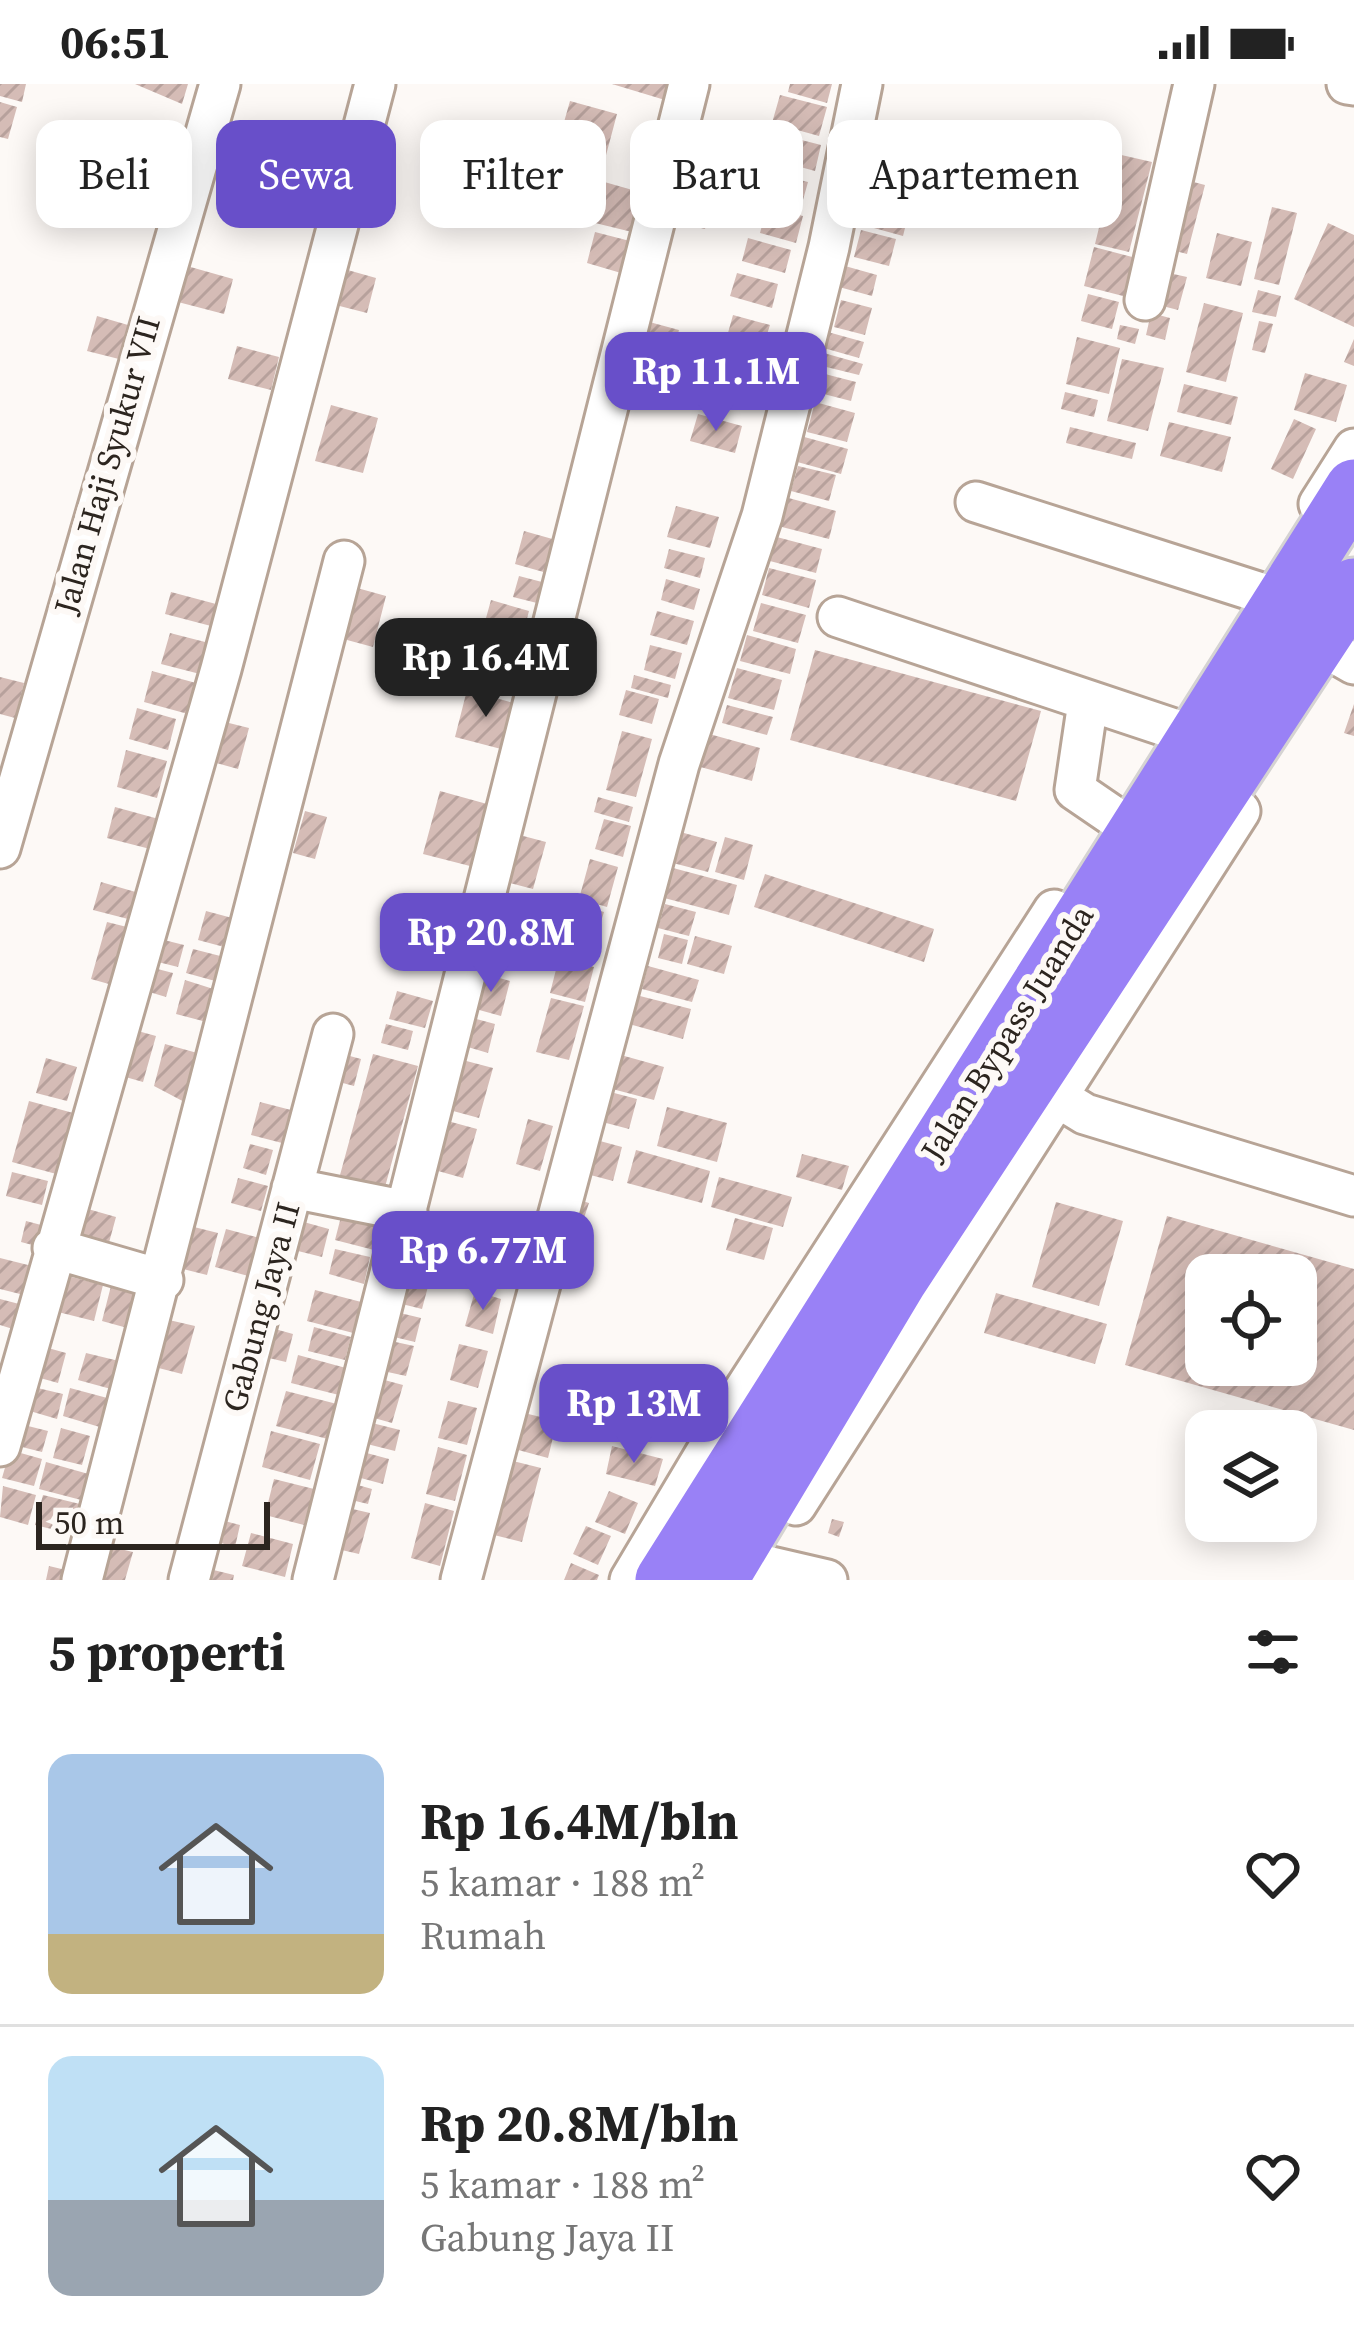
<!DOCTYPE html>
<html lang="id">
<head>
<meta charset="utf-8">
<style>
  body { margin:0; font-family:"Source Serif 4",serif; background:#f6f6f6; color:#222; height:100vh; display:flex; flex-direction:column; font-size:45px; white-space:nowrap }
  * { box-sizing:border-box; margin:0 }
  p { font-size:39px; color:#767676 }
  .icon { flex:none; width:66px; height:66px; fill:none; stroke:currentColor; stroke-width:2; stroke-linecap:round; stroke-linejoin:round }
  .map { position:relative; height:1496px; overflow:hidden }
  .sheet { display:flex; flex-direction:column; background:#fff; flex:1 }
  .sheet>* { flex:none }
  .banner { position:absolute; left:36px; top:36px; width:1284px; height:108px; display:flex; gap:24px }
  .tools { position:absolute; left:1185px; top:1170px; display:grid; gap:24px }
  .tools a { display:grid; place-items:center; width:132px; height:132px; border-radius:24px; background:#fff; box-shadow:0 6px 30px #0003; font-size:60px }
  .scale { position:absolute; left:36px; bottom:30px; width:234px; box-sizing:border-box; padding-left:12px; border:6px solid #2c251f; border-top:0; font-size:33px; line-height:42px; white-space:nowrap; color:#2c251f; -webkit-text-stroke:9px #fdf9f6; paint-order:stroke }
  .price { position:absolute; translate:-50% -102px; padding:0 27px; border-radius:24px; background:#684fc9; color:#fff; font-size:39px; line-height:78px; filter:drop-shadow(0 3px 6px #0008) }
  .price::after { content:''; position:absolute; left:50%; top:72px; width:36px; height:27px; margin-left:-18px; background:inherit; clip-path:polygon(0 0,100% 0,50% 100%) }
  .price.current { background:#222; color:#fff }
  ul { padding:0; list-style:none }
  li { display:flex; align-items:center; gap:36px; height:300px; padding:0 48px }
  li+li { border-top:3px solid #e0e0e0 }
  li span { display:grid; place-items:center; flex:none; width:336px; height:240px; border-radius:24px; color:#555 }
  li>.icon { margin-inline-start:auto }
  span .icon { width:144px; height:144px; fill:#fffc; stroke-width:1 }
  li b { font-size:51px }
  h2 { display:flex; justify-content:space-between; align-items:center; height:144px; padding:0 48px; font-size:51px }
  .pill { padding:0 42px; border-radius:24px; background:#fff; box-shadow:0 6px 30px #0003; font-size:42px; line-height:108px }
  .pill.current { background:#684fc9; color:#fff }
  .status { display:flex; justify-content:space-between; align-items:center; height:84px; padding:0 60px; background:#fff; direction:ltr }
  .status svg { height:33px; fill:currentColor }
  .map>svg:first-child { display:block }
</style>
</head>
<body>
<div class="status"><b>06:51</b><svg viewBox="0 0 49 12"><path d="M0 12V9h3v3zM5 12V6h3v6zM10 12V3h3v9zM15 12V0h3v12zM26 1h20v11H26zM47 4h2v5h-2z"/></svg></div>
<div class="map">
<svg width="1354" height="1496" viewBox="0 0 1354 1496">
  <defs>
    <pattern id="building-hatch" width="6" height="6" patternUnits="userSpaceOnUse" patternTransform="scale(3)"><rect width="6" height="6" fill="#d5bcb6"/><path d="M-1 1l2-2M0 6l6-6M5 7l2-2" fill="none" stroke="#b7a19c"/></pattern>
  </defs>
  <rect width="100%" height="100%" fill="#fdf9f6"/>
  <path fill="url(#building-hatch)" fill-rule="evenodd" d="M0,0H26L22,18L0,12Z
    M135,0H188L182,20Z
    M612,0H670L665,16Z
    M790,0H832L827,19L788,8Z
    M780,11L827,23L819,52L772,39Z
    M570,17L617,30L601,90L553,77Z
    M0,18L17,23L8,55L0,53Z
    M778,50L821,61L815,87L771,75Z
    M1117,70L1152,78L1129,168L1095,160Z
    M870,82L912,93L905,119L864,108Z
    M764,87L808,98L801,123L757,111Z
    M1182,95L1205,101L1187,170L1164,164Z
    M601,97L643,109L632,148L591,138Z
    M680,112L712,121L705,145L673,137Z
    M870,117L909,128L903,152L863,141Z
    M767,122L803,132L796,159L760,149Z
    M1272,123L1297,129L1279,201L1254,195Z
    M1328,139L1354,151V243L1294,215Z
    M861,146L896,155L889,182L854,173Z
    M595,148L630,157L621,189L587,179Z
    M1217,149L1252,158L1241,202L1206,194Z
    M748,154L791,166L785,189L742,177Z
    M1094,163L1136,174L1127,213L1084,202Z
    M330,181L376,194L367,229L320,217Z
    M187,182L233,195L224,230L178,218Z
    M845,182L877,191L872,212L839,203Z
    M1160,187L1187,193L1178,226L1151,219Z
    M737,189L778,200L772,224L730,212Z
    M1258,206L1281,212L1276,233L1252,228Z
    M1088,210L1119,218L1112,245L1081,237Z
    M841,216L872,224L865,251L834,243Z
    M1204,219L1243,229L1226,298L1186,288Z
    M1151,229L1170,234L1165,256L1146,251Z
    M733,231L770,241L762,266L726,256Z
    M97,232L128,241L119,275L87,267Z
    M642,236L679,246L665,297L628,287Z
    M1259,237L1273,240L1265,269L1252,266Z
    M1120,241L1139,245L1135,260L1117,255Z
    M817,245L864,258L859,274L813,261Z
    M1077,253L1120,264L1109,310L1066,300Z
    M1354,255V282L1344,278Z
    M237,262L279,273L271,306L228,295Z
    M717,263L760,274L754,297L711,286Z
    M813,266L863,280L859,291L810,279Z
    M1122,275L1164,284L1148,347L1107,337Z
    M821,289L856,298L851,317L816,308Z
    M1305,289L1347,301L1336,338L1294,326Z
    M1184,300L1238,313L1231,341L1177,328Z
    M1065,308L1098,316L1094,333L1061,325Z
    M815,318L855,329L847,358L807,348Z
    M331,321L378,334L363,389L315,377Z
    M698,330L742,342L735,369L690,357Z
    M1294,335L1316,345L1293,395L1271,385Z
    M1169,338L1231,353L1222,388L1160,372Z
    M1070,343L1136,359L1132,375L1066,359Z
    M797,351L848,365L841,390L790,376Z
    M798,382L836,391L829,417L791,407Z
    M785,413L836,427L829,455L778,442Z
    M676,422L719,433L710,464L667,453Z
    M524,447L556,456L547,489L515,480Z
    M773,452L822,465L816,489L766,476Z
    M669,465L705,474L700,494L664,484Z
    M769,484L816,496L809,524L762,511Z
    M519,492L542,498L537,519L513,513Z
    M666,495L700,505L694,526L661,516Z
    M350,502L386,512L373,563L336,553Z
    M171,508L216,520L211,542L165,530Z
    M491,516L529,527L517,573L478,563Z
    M761,519L806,531L798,559L753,547Z
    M657,527L694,537L687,561L650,551Z
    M560,546L592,554L577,612L545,603Z
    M170,549L209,559L200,590L161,580Z
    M747,551L796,565L790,590L740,577Z
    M650,561L682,569L675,595L644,586Z
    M815,566L1041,627L1016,717L790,656Z
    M737,584L782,596L774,626L728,614Z
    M152,587L196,599L188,630L144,618Z
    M634,591L671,601L668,614L631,604Z
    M0,593L24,599L15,634L0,630Z
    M467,606L517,620L505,666L455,653Z
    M626,606L659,615L652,640L619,631Z
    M1354,620V652L1344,649Z
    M727,621L773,633L767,651L722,639Z
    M137,624L176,635L168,666L129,655Z
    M213,635L249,644L238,685L202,675Z
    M622,647L652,655L636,713L606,706Z
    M702,648L760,664L752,697L693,681Z
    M126,666L167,677L157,714L117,703Z
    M440,707L487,720L470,782L423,770Z
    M598,713L633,723L629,738L594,728Z
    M115,723L166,737L158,767L107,754Z
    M305,727L327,733L315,775L293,769Z
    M604,735L631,742L623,773L595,765Z
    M673,746L717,758L708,788L665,777Z
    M512,749L546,758L533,805L499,796Z
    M725,753L753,761L744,796L715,788Z
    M590,775L618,783L607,823L579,815Z
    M658,780L737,801L729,831L649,810Z
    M765,790L934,845L924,878L754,823Z
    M101,798L139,809L132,836L93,826Z
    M494,807L522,814L504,881L476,874Z
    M576,820L604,828L598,847L571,840Z
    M665,820L696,828L689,852L658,844Z
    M206,827L236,835L228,864L198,856Z
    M107,838L131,844L116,902L91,895Z
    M576,846L597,851L592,869L572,864Z
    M664,850L688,856L682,880L658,874Z
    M695,852L732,862L724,890L687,880Z
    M152,853L184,861L178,883L146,875Z
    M193,865L232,875L226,900L186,889Z
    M559,874L594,883L585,918L550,909Z
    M142,881L173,889L166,913L136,904Z
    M648,882L699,896L692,918L642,905Z
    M482,889L510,897L501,932L472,924Z
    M185,896L226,909L218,941L176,930Z
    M397,907L433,917L425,944L389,935Z
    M636,911L691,925L683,955L629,940Z
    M551,914L584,922L569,976L536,968Z
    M469,933L495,940L488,969L461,961Z
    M386,940L413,947L408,966L381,959Z
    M127,944L156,952L143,998L115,990Z
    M165,960L208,972L192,1022L154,1002Z
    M335,968L361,975L354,1002L328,995Z
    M610,968L664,983L654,1016L601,1002Z
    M373,970L418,982L382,1114L337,1102Z
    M46,974L77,983L67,1017L36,1009Z
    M455,974L493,984L479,1034L442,1024Z
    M599,1005L637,1015L629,1045L591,1035Z
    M29,1017L77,1030L60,1091L12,1078Z
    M260,1018L291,1026L282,1059L251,1051Z
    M667,1023L727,1039L717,1078L657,1062Z
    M528,1035L553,1042L540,1087L516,1080Z
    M444,1036L477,1045L463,1094L431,1085Z
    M589,1054L622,1063L613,1097L579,1088Z
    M250,1060L273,1066L266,1091L243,1084Z
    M636,1066L710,1087L702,1119L627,1099Z
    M802,1070L849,1082L842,1106L796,1093Z
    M12,1088L48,1097L42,1121L6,1112Z
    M719,1093L792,1113L783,1143L711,1123Z
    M238,1094L268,1102L261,1127L231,1119Z
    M569,1113L589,1119L576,1158L556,1151Z
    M1056,1118L1123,1137L1099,1222L1032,1203Z
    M74,1121L116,1133L107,1166L62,1154Z
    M343,1125L382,1135L374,1166L335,1156Z
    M416,1131L442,1137L438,1154L411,1147Z
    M1167,1132L1354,1185V1346L1125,1281ZM1206,1191H1296V1281H1206Z
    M735,1134L773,1144L764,1176L726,1166Z
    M293,1135L329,1145L322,1173L286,1164Z
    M26,1137L45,1142L40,1163L21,1158Z
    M186,1141L218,1149L207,1191L175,1183Z
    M497,1144L523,1151L514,1186L488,1179Z
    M226,1145L263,1155L252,1193L215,1183Z
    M414,1151L438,1157L430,1188L406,1181Z
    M335,1165L370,1173L364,1200L329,1190Z
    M0,1174L32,1182L24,1211L0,1205Z
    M484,1182L504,1187L500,1204L480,1199Z
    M406,1189L430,1195L422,1225L398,1219Z
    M60,1190L103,1201L94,1237L50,1226Z
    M111,1202L140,1210L131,1245L102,1237Z
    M315,1206L369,1220L361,1251L307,1237Z
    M475,1207L501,1215L493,1250L465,1242Z
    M996,1209L1107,1240L1095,1280L984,1249Z
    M0,1215L23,1221L16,1246L0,1241Z
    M396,1228L421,1234L415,1258L390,1252Z
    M156,1233L195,1242L182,1290L143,1280Z
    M264,1242L293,1250L286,1278L256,1271Z
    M314,1243L351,1253L345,1276L308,1267Z
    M391,1257L414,1262L406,1292L383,1287Z
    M459,1260L488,1267L478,1304L450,1296Z
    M41,1262L66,1269L58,1299L33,1292Z
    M86,1269L119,1277L111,1305L78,1296Z
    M298,1271L346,1284L339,1311L291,1299Z
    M377,1294L403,1301L392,1339L367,1332Z
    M29,1302L63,1310L57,1335L23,1325Z
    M70,1304L111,1315L103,1344L63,1332Z
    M286,1307L337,1320L328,1355L276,1342Z
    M448,1317L477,1324L467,1361L438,1354Z
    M516,1327L557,1337L548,1374L507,1363Z
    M368,1338L400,1346L395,1367L363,1359Z
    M16,1339L48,1347L42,1368L10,1360Z
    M61,1344L90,1352L82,1381L53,1374Z
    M271,1347L320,1360L310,1396L262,1383Z
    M612,1362L663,1375L655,1402L606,1390Z
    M438,1363L467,1371L455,1417L426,1410Z
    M10,1366L42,1375L34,1402L2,1394Z
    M363,1368L389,1375L383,1400L357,1393Z
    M505,1375L541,1384L522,1458L486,1449Z
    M46,1378L92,1391L85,1417L39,1405Z
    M274,1395L314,1405L304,1441L265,1431Z
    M347,1398L372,1405L368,1420L343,1414Z
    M3,1402L36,1411L28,1441L0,1433Z
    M609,1407L638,1419L625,1450L595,1438Z
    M43,1411L84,1421L76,1451L35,1441Z
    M425,1419L454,1427L440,1482L411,1474Z
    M344,1423L370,1429L359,1470L333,1464Z
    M213,1434L240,1441L235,1463L207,1455Z
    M832,1435L844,1438L839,1453L828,1449Z
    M586,1442L611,1452L598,1481L573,1470Z
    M251,1449L293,1460L285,1493L242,1482Z
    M95,1459L133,1468L125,1496H84Z
    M571,1479L599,1491L597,1496H564Z
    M49,1482L74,1488L72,1496H46Z
    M197,1482L234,1491L233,1496H193Z"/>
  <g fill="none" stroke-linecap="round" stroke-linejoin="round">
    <g stroke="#b7a496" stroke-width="45">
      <path id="minor" d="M1347,0L1354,1
        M1145,216L1194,0
        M976,418L1261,509
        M1319,420L1354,365
        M838,533L1174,645
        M1340,572L1354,580
        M1088,618L1075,706L1135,747
        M0,764L220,0
        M1054,1011L1085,1030L1354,1112
        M292,1104L407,1127
        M53,1164L163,1196
        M0,1362L221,585L375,0
        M796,1421L1240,727
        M758,1480L827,1496
        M82,1496L344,477
        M189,1496L333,950
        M313,1496L689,0
        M461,1496L679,680L762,432L829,163L862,0
        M630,1496L732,1325L1054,826"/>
    </g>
    <g stroke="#d5d3d2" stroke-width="63">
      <path id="highway" d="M664,1496L1354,404
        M719,1496L898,1197L1354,503"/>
    </g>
    <use href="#minor" stroke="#fff" stroke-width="39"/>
    <use href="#highway" stroke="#9981f6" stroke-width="57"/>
  </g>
  <g text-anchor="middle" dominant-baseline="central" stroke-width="12" stroke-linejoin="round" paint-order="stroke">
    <g font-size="33" fill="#2c251f" stroke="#fdf9f6">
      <text transform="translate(107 381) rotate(-74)">Jalan Haji Syukur VII</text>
      <text transform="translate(1007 949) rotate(-58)">Jalan Bypass Juanda</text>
      <text transform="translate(261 1223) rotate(-75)">Gabung Jaya II</text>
    </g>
  </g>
</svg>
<div class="tools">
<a><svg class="icon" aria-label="locate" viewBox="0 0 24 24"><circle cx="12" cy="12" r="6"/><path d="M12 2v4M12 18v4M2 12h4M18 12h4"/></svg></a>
<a><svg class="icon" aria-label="layers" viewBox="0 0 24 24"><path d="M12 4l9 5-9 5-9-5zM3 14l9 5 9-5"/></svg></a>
</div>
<div class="scale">50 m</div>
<b class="price" style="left:716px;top:350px">Rp 11.1M</b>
<b class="price current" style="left:486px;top:636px">Rp 16.4M</b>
<b class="price" style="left:491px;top:911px">Rp 20.8M</b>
<b class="price" style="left:483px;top:1229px">Rp 6.77M</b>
<b class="price" style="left:634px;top:1382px">Rp 13M</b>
<div class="banner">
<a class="pill">Beli</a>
<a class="pill current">Sewa</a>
<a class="pill">Filter</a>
<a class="pill">Baru</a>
<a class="pill">Apartemen</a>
</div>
</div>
<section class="sheet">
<h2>5 properti<svg class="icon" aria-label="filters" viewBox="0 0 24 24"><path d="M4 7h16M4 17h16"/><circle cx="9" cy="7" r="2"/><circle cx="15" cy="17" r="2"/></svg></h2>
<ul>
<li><span style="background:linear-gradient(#a9c7e8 75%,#c2b280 0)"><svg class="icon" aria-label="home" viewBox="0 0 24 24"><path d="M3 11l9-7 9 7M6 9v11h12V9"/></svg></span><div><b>Rp 16.4M/bln</b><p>5 kamar · 188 m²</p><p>Rumah</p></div><svg class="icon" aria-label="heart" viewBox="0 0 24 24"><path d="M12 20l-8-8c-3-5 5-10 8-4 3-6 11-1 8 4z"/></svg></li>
<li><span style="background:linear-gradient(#bfe0f5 60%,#9aa5b1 0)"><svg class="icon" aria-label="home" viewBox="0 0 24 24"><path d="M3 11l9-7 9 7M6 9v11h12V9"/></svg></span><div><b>Rp 20.8M/bln</b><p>5 kamar · 188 m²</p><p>Gabung Jaya II</p></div><svg class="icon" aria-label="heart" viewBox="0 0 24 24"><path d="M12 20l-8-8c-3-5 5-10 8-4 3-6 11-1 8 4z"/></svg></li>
</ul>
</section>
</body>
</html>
